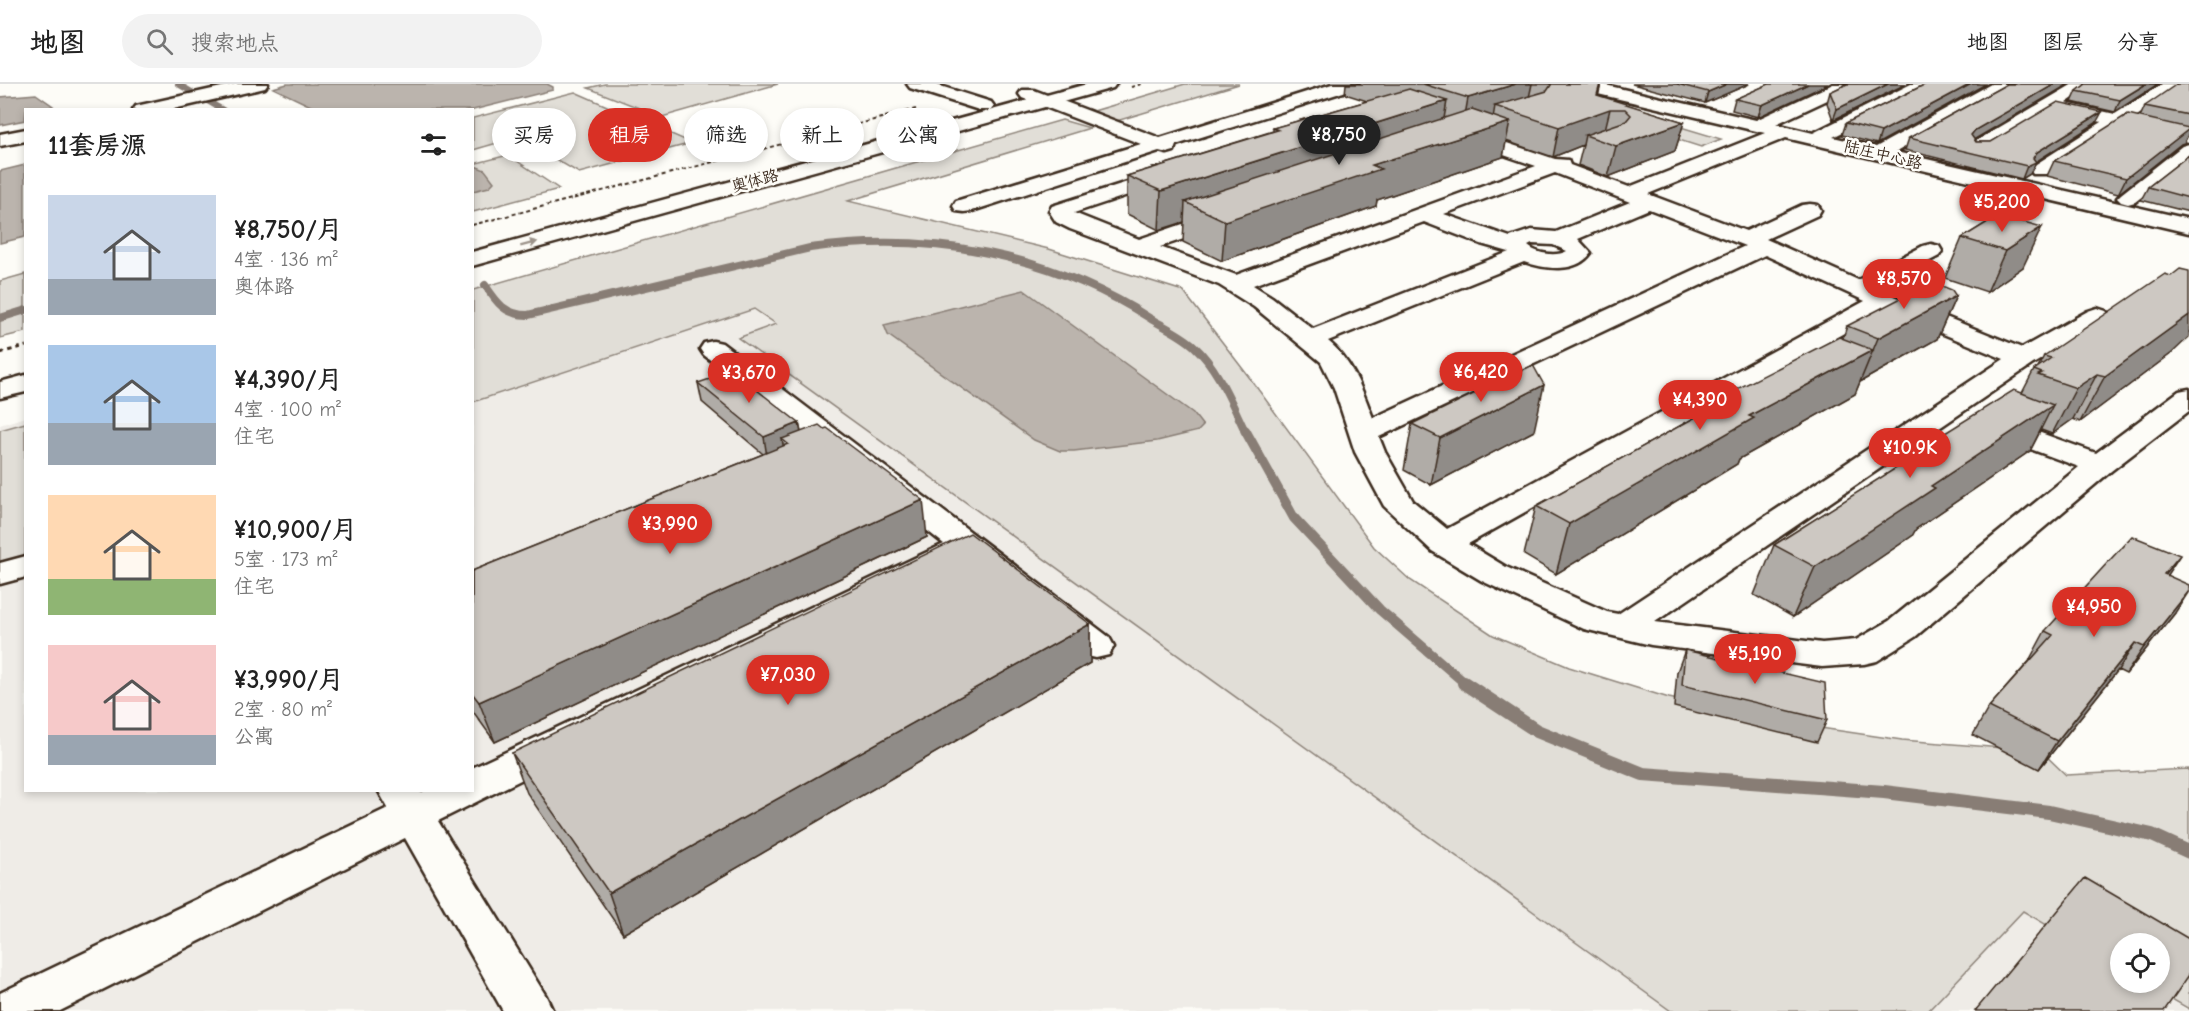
<!DOCTYPE html>
<html lang="zh">
<head>
<meta charset="utf-8">
<style>
  body { margin:0; font-family:"Comic Neue","LXGW WenKai TC",sans-serif; background:#f2f2f2; color:#222; height:100vh; display:flex; flex-direction:column; font-size:22px; white-space:nowrap }
  * { box-sizing:border-box; margin:0 }
  p { font-size:20px; color:#767676 }
  .icon { flex:none; width:33px; height:33px; fill:none; stroke:currentColor; stroke-width:2; stroke-linecap:round; stroke-linejoin:round }
  .map { position:relative; flex:1; overflow:hidden }
  .drawer { position:absolute; left:24px; top:24px; width:450px; height:684px; display:flex; flex-direction:column; background:#fff; border-radius:0px; box-shadow:0 3px 9px #0003 }
  .drawer>* { flex:none }
  .top-card { position:absolute; left:492px; top:24px; width:570px; height:54px; display:flex; gap:12px }
  .tools { position:absolute; left:2110px; top:849px; display:grid; gap:12px }
  .tools a { display:grid; place-items:center; width:60px; height:60px; border-radius:50%; background:#fff; box-shadow:0 3px 9px #0003; font-size:30px }
  .price { position:absolute; translate:-50% -51px; padding:0 14px; border-radius:21px; background:#d93025; color:#fff; font-size:20px; line-height:39px; filter:drop-shadow(0 2px 3px #0008) }
  .price::after { content:''; position:absolute; left:50%; top:36px; width:18px; height:14px; margin-left:-9px; background:inherit; clip-path:polygon(0 0,100% 0,50% 100%) }
  .price.current { background:#222; color:#fff }
  ul { padding:0; list-style:none }
  li { display:flex; align-items:center; gap:18px; height:150px; padding:0 24px }
  li span { display:grid; place-items:center; flex:none; width:168px; height:120px; border-radius:0px; color:#555 }
  li>.icon { margin-inline-start:auto }
  span .icon { width:72px; height:72px; fill:#fffc; stroke-width:1 }
  li b { font-size:26px }
  h2 { display:flex; justify-content:space-between; align-items:center; height:72px; padding:0 24px; font-size:26px }
  .chip { padding:0 21px; border-radius:27px; background:#fff; box-shadow:0 3px 9px #0003; font-size:21px; line-height:54px }
  .chip.current { background:#d93025; color:#fff }
  header { display:flex; align-items:center; gap:36px; box-sizing:border-box; height:84px; padding:0 30px; background:#fff; border-bottom:2px solid #e0e0e0 }
  header strong { font-size:28px }
  nav { display:flex; gap:33px; margin-inline-start:auto; font-size:21px }
  .search { width:420px; height:54px; background:#f2f2f2; display:flex; align-items:center; gap:15px; box-sizing:border-box; padding:0 21px; border-radius:33px; color:#767676; font-size:22px }
  .map>svg:first-child { display:block }
</style>
</head>
<body>
<header>
<strong>地图</strong>
<div class="search"><svg class="icon" aria-label="search" viewBox="0 0 24 24"><circle cx="10" cy="10" r="6"/><path d="M15 15l6 6"/></svg>搜索地点</div>
<nav><a>地图</a><a>图层</a><a>分享</a></nav>
</header>
<div class="map">
<svg width="2189" height="927" viewBox="0 0 2189 927">
  <rect width="100%" height="100%" fill="#fdfcf7"/>
  <filter id="ink" filterUnits="userSpaceOnUse"><feTurbulence type="fractalNoise" baseFrequency=".0167" numOctaves="2"/><feDisplacementMap in="SourceGraphic" scale="12" xChannelSelector="R" yChannelSelector="G"/><feConvolveMatrix kernelMatrix="1 2 1 2 8 2 1 2 1" color-interpolation-filters="sRGB"/></filter>
  <g filter="url(#ink)">
    <path fill="#efece7" d="M754,225L776,240L739,254L1671,927H0V341L25,333L26,706H472L473,318Z
      M2023,827L2121,885V898L2144,899L2189,927H1928Z"/>
    <path fill="#e1ded7" stroke="#8e847a" stroke-width="1.5" d="M605,0H778L662,33L588,4Z
      M1185,0H1239L1110,39L1087,29Z
      M575,8L692,59L579,89L518,53L473,66V34Z
      M1062,36L1090,44L848,117L1049,165L1183,207L1249,293L1374,463L1410,496L1493,551L1569,583L1669,614L1773,637L1902,656L2041,667L2066,691L2189,685V925L2144,899L2160,898V860H2121V885L2023,827L1928,927H1671L738,254L776,240L754,225L473,318V206Z
      M1674,41L1721,55L1701,63L1654,48Z
      M508,71L559,105L473,128V80Z
      M25,190V248L0,254V197Z
      M25,339V478L0,485V346Z"/>
    <path fill="#bbb4ad" stroke="#887d74" stroke-width="1.5" d="M287,0H547L553,3V6L473,26H319L273,4Z
      M36,10L53,22L47,25L26,26L25,36L0,41V13Z
      M25,81V153L0,159V87Z
      M475,82L485,86L494,98L489,103L473,107V83Z
      M1024,206L1193,329L1203,342L1198,347L1157,357L1074,367H1060L1034,356L888,251L884,241Z"/>
    <g fill="none" stroke-linecap="round" stroke-linejoin="round">
      <path stroke="#887d74" stroke-width="6" d="M178,0L223,26"/>
      <path stroke="#887d74" stroke-width="8" d="M485,201C497,219 505,231 528,231L810,164C930,148 1048,169 1151,235C1165,243 1182,251 1194,262C1218,284 1231,318 1245,347
        M0,234L26,226"/>
      <path stroke="#887d74" stroke-width="10" d="M1245,346L1294,434L1380,526L1466,600"/>
      <path stroke="#887d74" stroke-width="14" d="M1464,599L1537,647L1643,690L1884,708L2049,728L2152,751L2189,768"/>
      <g stroke="#3b2a1e" stroke-width="5">
        <path id="minor" d="M235,0H268L265,4L169,26H133L136,22Z
          M907,0H934L991,18L994,22L991,26H979L910,4Z
          M1332,0H1359L1356,4L1176,61L1174,67L1167,69L1159,67L972,127L964,128L956,127L953,122L956,117L1141,60L1022,14L1019,10L1022,6H1034L1160,54Z
          M1569,0H1601L1756,36L1833,0H1856L1853,4L1776,40L1813,49L1911,0H1934L1931,4L1833,53L1876,63L1991,0H2013L2010,4L1896,68L2189,135V149L1786,54L1648,110L1746,147L1802,121L1810,120L1818,121L1821,126L1818,131L1766,155L1858,196L1923,162L1931,160L1939,162L1942,167L1939,172L1877,205L2022,264L2088,227L2097,224L2106,227L2110,232L2106,237L2033,280L1655,538L1822,559L1856,556L1889,537L2079,383L1982,347L1978,341L1982,335L1992,332L2002,335L2096,369L2179,307L2189,305V327L2111,387L1915,553L1877,577L1864,580L1822,583L1651,561L1584,545L1482,497L1432,467L1384,422L1355,368L1334,304L1321,278L1254,223L1219,201L1070,145L1056,138L1049,127L1052,122L1162,87H1176L1179,91L1176,95L1074,129L1139,155L1218,128L1226,126L1234,128L1237,133L1234,138L1160,163L1236,191L1536,82L1454,54L1451,50L1454,46H1468L1555,75L1568,76L1570,81L1629,103L1765,49L1572,4ZM1555,89L1630,118L1556,148L1531,146L1510,153L1444,130ZM1649,125L1745,162L1373,334C1362,305 1352,277 1328,257L1524,178C1545,185 1576,190 1591,169L1578,155ZM1424,138L1481,160L1509,168L1313,245L1272,213L1253,201ZM1532,160L1553,161L1567,167C1556,173 1537,170 1528,162ZM1765,171L1865,217L1447,445L1413,417L1385,368L1379,353ZM1885,226L2004,275L1618,530L1607,528L1506,483L1468,460Z
          M2073,0H2094L2066,19L2115,30L2162,0H2183L2134,34L2189,46V58L2121,42L2047,90H2033L2030,86L2033,82L2102,38L2053,27L1985,68H1971L1968,64L1971,60Z
          M26,45V57L0,62V50Z
          M2189,60V76L2135,118L2128,120L2121,118L2117,114L2121,110L2182,62Z
          M713,257L722,259L1109,553L1114,562L1109,571L1096,574L1083,571L964,476L438,737L546,912L553,927H503L405,754L60,927H0V909L388,724L378,706H420L421,709L425,706H472V684L944,460L831,371L472,518V494L813,357L704,271L700,265L704,259Z
          M26,472V493L0,500V479Z"/>
      </g>
      <g stroke="#3b2a1e" stroke-width="5">
        <path id="major" d="M1087,0H1116L1113,4L472,182V168Z
          M26,291V308L0,314V298Z"/>
      </g>
      <path stroke="#3b2a1e" stroke-width="2" stroke-dasharray="4 3" stroke-linecap="butt" d="M1131,3L1142,0
        M472,141L916,25"/>
      <path stroke="#3b2a1e" stroke-width="3" stroke-dasharray="4.5 4" stroke-linecap="butt" d="M0,269L26,262"/>
      <use href="#minor" fill="#fdfcf7" fill-rule="evenodd"/>
      <use href="#major" fill="#fdfcf7" fill-rule="evenodd"/>
    </g>
    <path fill="#b0aca7" stroke="#3b2a1e" stroke-width="1.5" d="M1346,0H1601L1598,12L1684,38L1675,67L1608,93L1578,81L1583,61L1553,73L1506,57L1503,73L1377,116L1376,122L1222,177L1183,158L1184,138L1159,146L1127,130V92L1273,47V44L1367,17L1345,10Z
      M1632,0H1749L1705,19Z
      M1769,0L1758,33L1732,26L1735,15Z
      M1847,0H1906L1833,36L1827,19L1830,8Z
      M1926,0L1877,60L1842,51L1846,39Z
      M2007,0H2069L1974,56L1976,58H1991L2096,39L2035,78L2030,90L2022,95L1905,66L1909,54Z
      M2086,0H2158L2115,28L2072,18L2077,7Z
      M2189,0V49L2184,59L2181,60L2118,110L2047,92L2054,77L2140,33L2145,22Z
      M2189,71V128L2141,116L2148,103Z
      M1999,131L2023,183L1987,208L1945,194L1962,154Z
      M1956,212L1937,255L1860,298L1855,310L1739,375L1737,380L1556,490L1524,471L1536,422L1731,314L1733,307L1843,254L1847,242Z
      M2172,269L2080,338L2073,335L2052,350L2041,346L2030,367L1916,445L1912,452L1793,533L1754,511L1774,461L1905,379L1908,372L2022,309L2034,286L2038,283L2044,272Z
      M698,299L799,339L801,348L927,453L495,658L472,626V487L763,370L702,318Z
      M1412,340L1534,347L1431,401L1404,386Z
      M2167,492L2175,529L2126,590L2118,586L2039,685L1973,651L1989,623L2031,575H2030L2045,547Z
      M1090,540V579L623,850L527,709L512,669Z
      M1685,566L1827,636L1817,658L1674,623L1677,588Z"/>
    <path fill="#908c88" stroke="#3b2a1e" stroke-width="1.5" d="M1516,0H1532L1527,23L1495,22L1493,34L1463,43L1468,14Z
      M1600,0H1601L1598,12L1610,25L1603,54L1585,51L1583,61L1553,73L1559,43L1597,11Z
      M1727,0H1749L1705,19L1708,8Z
      M1808,0H1828L1758,33L1762,21Z
      M1888,0H1906L1833,36L1837,25Z
      M1971,0H1986L1877,60L1881,48Z
      M2055,0H2069L1970,58L1971,51L1975,46Z
      M2146,0H2158L2115,28L2120,16Z
      M1447,17L1441,52L1185,118L1184,138L1159,146L1161,107Z
      M2102,28L2096,39L2034,79L2036,78L2030,90L2022,95L2027,82L2037,68Z
      M1510,38L1503,73L1377,116L1376,122L1222,177L1225,137L1372,81Z
      M1684,38L1675,67L1608,93L1616,62Z
      M2189,45V49L2184,59L2181,60L2118,110L2126,94Z
      M2042,143L2023,183L1987,208L2005,167Z
      M1956,212L1937,255L1860,298L1878,254Z
      M2189,231V253L2172,269L2080,338L2105,292Z
      M1873,266L1855,310L1739,375L1737,380L1556,490L1569,440L1749,332Z
      M2097,290L2073,335L2052,350L2076,304Z
      M1544,301L1534,347L1431,401L1440,354Z
      M2053,321L2030,367L1916,445L1912,452L1793,533L1815,483L1931,402Z
      M799,339L803,359L782,355L784,366L767,373L764,353Z
      M923,416L927,453L495,658L479,618Z
      M2180,471L2163,497L2164,490Z
      M2189,507L2175,529L2126,590L2144,563Z
      M1090,540V579L623,850L609,809Z
      M2135,559L2118,586L2039,685L2057,657Z"/>
    <path fill="#cdc8c2" stroke="#3b2a1e" stroke-width="1.5" fill-rule="evenodd" d="M1423,0H1516L1468,14Z
      M1550,0H1600L1597,11L1684,38L1616,62L1585,51L1626,37L1631,31L1625,25H1610L1559,43L1495,22L1547,7L1551,1Z
      M1677,0H1727L1708,8Z
      M1769,0H1808L1762,21L1735,15Z
      M1847,0H1888L1837,25L1830,8Z
      M1926,0H1971L1881,48L1846,39Z
      M2007,0H2055L1975,46L1971,51L1976,58H1991L2058,18L2102,28L2037,68L2033,74L2036,78L2027,82L1909,54Z
      M2086,0H2146L2120,16L2077,7Z
      M2177,0H2189V31L2145,22Z
      M1409,5L1447,17L1161,107L1127,92L1278,46L1273,44Z
      M1472,25L1510,38L1372,81L1381,85L1225,137L1185,118Z
      M2128,30L2189,44V45L2126,94L2054,77Z
      M2189,71V114L2148,103Z
      M1999,131L2042,143L2005,167L1962,154Z
      M2180,185L2189,187V231L2105,292L2097,290L2076,304L2038,291L2042,289L2034,286L2051,274L2044,272L2165,190L2171,192Z
      M1932,198L1952,206L1956,212L1878,254L1847,242Z
      M1839,253L1873,266L1749,332L1754,334L1569,440L1536,422L1739,309L1733,307Z
      M1533,281L1544,301L1440,354L1412,340Z
      M733,287L799,339L764,353L698,299Z
      M2014,306L2053,321L1931,402L1935,404L1815,483L1774,461L1912,374L1908,372Z
      M819,341L824,345L827,344L923,416L479,618L472,609V487L788,360L782,355Z
      M970,449L1090,540L609,809L512,669Z
      M2132,452L2180,471L2164,490L2189,501V507L2144,563L2135,559L2057,657L1989,623L2053,551L2045,547Z
      M1685,566L1825,599L1827,636L1682,601Z
      M2085,794L2189,855V891L2164,927H1975ZM2121,860H2160V898H2121Z"/>
    <defs><path id="oneway-solid" d="M-6-.8H1V-3.2L6.5 0L1 3.2V.8H-6Z" transform="scale(1.5)"/></defs>
    <use fill="#9c938a" href="#oneway-solid" transform="translate(529 160) rotate(-15)"/>
  </g>
  <g text-anchor="middle" dominant-baseline="central" stroke-width="5" stroke-linejoin="round" paint-order="stroke">
    <g font-size="16" fill="#3b2a1e" stroke="#fdfcf7">
      <text transform="translate(1883 71) rotate(13)">陆庄中心路</text>
      <text transform="translate(755 97) rotate(-15)">奥体路</text>
    </g>
  </g>
</svg>
<div class="tools">
<a><svg class="icon" aria-label="locate" viewBox="0 0 24 24"><circle cx="12" cy="12" r="6"/><path d="M12 2v4M12 18v4M2 12h4M18 12h4"/></svg></a>
</div>
<b class="price current" style="left:1339px;top:82px">¥8,750</b>
<b class="price" style="left:2002px;top:149px">¥5,200</b>
<b class="price" style="left:1904px;top:226px">¥8,570</b>
<b class="price" style="left:1481px;top:319px">¥6,420</b>
<b class="price" style="left:749px;top:320px">¥3,670</b>
<b class="price" style="left:1700px;top:347px">¥4,390</b>
<b class="price" style="left:1910px;top:395px">¥10.9K</b>
<b class="price" style="left:670px;top:471px">¥3,990</b>
<b class="price" style="left:2094px;top:554px">¥4,950</b>
<b class="price" style="left:1755px;top:601px">¥5,190</b>
<b class="price" style="left:788px;top:622px">¥7,030</b>
<div class="top-card">
<a class="chip">买房</a>
<a class="chip current">租房</a>
<a class="chip">筛选</a>
<a class="chip">新上</a>
<a class="chip">公寓</a>
</div>
<section class="drawer">
<h2>11套房源<svg class="icon" aria-label="filters" viewBox="0 0 24 24"><path d="M4 7h16M4 17h16"/><circle cx="9" cy="7" r="2"/><circle cx="15" cy="17" r="2"/></svg></h2>
<ul>
<li><span style="background:linear-gradient(#c9d6e8 70%,#9aa5b1 0)"><svg class="icon" aria-label="home" viewBox="0 0 24 24"><path d="M3 11l9-7 9 7M6 9v11h12V9"/></svg></span><div><b>¥8,750/月</b><p>4室 · 136 m²</p><p>奥体路</p></div></li>
<li><span style="background:linear-gradient(#a9c7e8 65%,#9aa5b1 0)"><svg class="icon" aria-label="home" viewBox="0 0 24 24"><path d="M3 11l9-7 9 7M6 9v11h12V9"/></svg></span><div><b>¥4,390/月</b><p>4室 · 100 m²</p><p>住宅</p></div></li>
<li><span style="background:linear-gradient(#ffd9b3 70%,#8fb573 0)"><svg class="icon" aria-label="home" viewBox="0 0 24 24"><path d="M3 11l9-7 9 7M6 9v11h12V9"/></svg></span><div><b>¥10,900/月</b><p>5室 · 173 m²</p><p>住宅</p></div></li>
<li><span style="background:linear-gradient(#f6c9c9 75%,#9aa5b1 0)"><svg class="icon" aria-label="home" viewBox="0 0 24 24"><path d="M3 11l9-7 9 7M6 9v11h12V9"/></svg></span><div><b>¥3,990/月</b><p>2室 · 80 m²</p><p>公寓</p></div></li>
</ul>
</section>
</div>
</body>
</html>
